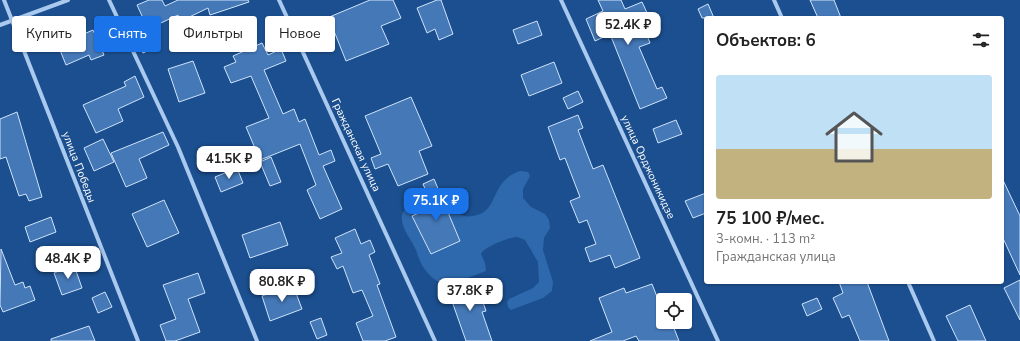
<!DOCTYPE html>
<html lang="ru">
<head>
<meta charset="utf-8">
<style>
  body { margin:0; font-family:"Nunito Sans",sans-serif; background:#f2f2f2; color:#222; height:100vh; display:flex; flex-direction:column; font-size:15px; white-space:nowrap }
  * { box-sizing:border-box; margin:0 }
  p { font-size:13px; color:#767676 }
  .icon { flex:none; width:22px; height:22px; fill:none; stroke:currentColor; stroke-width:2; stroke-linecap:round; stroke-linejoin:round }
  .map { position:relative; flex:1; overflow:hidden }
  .panel { position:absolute; left:704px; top:16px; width:300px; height:268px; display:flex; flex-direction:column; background:#fff; border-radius:4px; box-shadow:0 1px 3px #0004 }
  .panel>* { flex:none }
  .top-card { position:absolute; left:12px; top:16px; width:380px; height:36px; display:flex; gap:8px }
  .tools { position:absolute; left:656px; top:293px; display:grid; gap:8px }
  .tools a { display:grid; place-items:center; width:36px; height:36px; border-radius:4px; background:#fff; box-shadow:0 1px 3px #0004; font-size:20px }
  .price { position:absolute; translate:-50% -34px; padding:0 9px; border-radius:8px; background:#fff; color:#222; font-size:13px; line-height:26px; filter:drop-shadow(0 1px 2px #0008) }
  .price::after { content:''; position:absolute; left:50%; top:24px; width:12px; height:9px; margin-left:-6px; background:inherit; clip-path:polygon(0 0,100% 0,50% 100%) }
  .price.active { background:#1a73e8; color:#fff }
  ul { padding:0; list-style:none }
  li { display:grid; align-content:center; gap:8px; height:212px; padding:0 12px }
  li+li { border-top:1px solid #e0e0e0 }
  li span { display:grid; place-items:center; height:124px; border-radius:4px; color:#555 }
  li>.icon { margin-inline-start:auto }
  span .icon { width:72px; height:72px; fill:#fffc; stroke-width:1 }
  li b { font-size:17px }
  h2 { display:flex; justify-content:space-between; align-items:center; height:48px; padding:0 12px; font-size:17px }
  .tag { padding:0 14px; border-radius:4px; background:#fff; box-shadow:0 1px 3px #0004; font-size:14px; line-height:36px }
  .tag.active { background:#1a73e8; color:#fff }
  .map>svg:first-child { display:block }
</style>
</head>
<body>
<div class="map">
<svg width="1020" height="341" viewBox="0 0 1020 341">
  <rect width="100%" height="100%" fill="#1b4f8f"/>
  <path fill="#2e69ad" d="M520,171L528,172L530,176L523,189V198L531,207L545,214L549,220L550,228L544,238L543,250L553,282L552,291L543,298L511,310L508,307L507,302L509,299L533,288L539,282L538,262L525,240C522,239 519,237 516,237C508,238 484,247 481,254L485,263L486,271L446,286C433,281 422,269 418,256C415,243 404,234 402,221C399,204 425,195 438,197C452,200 454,224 480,214C498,207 492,180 520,171Z"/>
  <path fill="#4478b7" stroke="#cfe3fa" d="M149,0H162L165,6L178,0H248L249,2L210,15L208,8L181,21L178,15L148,29L137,5Z
    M370,0H393L401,18L381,26L389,44L346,61L334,31L320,37L315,23Z
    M437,0H441L453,34L439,40L435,29L427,33L417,8Z
    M598,0H621L625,9L642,2L649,17L641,20L650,43L639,47L657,89L662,87L667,98L640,109L610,34L595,41L586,19L603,11Z
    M810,0H834L841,18H818Z
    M708,4L714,18H702L698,9Z
    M537,21L542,35L518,44L513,30Z
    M93,30L104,55L91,60L89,55L66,65L56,40L75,32L77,37Z
    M146,30L154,48L143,53L134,35Z
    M262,43L268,55L281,49L286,61L264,70L283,114L294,109L299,122L305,119L319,155L331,150L335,161L323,166L342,209L320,219L307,190L316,185L300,144L260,160L246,127L269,118L251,76L231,83L224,67L236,62L233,56Z
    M193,61L205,93L179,102L168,69Z
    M554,62L562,83L529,96L521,75Z
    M135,76L144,97L118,109L123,121L96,133L83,105L126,86L124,82Z
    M578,91L583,102L568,109L563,98Z
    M411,97L432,146L419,151L428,174L398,186L388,164L375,169L371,158L381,154L365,116Z
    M17,112L42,197L29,201L26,194L19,196L6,157L0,159V119Z
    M578,115L583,128L578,130L593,169L603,165L640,258L615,268L610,255L590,262L585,248L596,244L587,220L579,223L570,201L580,197L565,158L560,160L548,127Z
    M676,120L682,134L658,143L653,129Z
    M163,132L169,145L139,159L147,178L126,187L111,153Z
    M103,139L114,162L94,171L84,148Z
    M271,157L281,182L270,186L260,162Z
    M237,168L243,183L221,192L215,177Z
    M1002,178L1020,216V275L1002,236Z
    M434,179L460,241L431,254L412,216L433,207L423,184Z
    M706,193V213L693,218L685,201Z
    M164,200L179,233L147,247L132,214Z
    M51,217L56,232L30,242L25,227Z
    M280,222L288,245L250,258L242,235Z
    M355,229L361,244L370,240L375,252L369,255L380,284L377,285L396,337L385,341H363L356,323L373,316L362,290L353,293L343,266L337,269L331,257L342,253L335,238Z
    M1,249L15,285L23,282L25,288L30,286L35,300L3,312L0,305Z
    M74,265L82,288L62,295L54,273Z
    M198,273L205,293L188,299L200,332L175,341H166L160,325L176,319L163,285Z
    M1020,280V320L1004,288Z
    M476,281L486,311L482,312L492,341H466L448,290Z
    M839,282H867L889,341H860L849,315L842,318L833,298L843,293Z
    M652,284L663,312V322H667L668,324L672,323L679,341H639L636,336L623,341H590L612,332L599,298L624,288L626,293Z
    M293,285L302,309L270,321L262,296Z
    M105,292L112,307L98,313L92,298Z
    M817,298L822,309L807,316L802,304Z
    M970,305L986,341H958L946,316Z
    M321,318L327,335L317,339L310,322Z
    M89,326L95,341H51V339Z"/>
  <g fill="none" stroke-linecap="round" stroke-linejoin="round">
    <path stroke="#a9c9ee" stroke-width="4" d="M4,0L138,341
      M109,0L178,147L257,341
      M279,0L435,341
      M561,0L718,341
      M774,0L782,18
      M0,25L68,0
      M908,282L934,341"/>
  </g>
  <g text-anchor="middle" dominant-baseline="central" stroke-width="3.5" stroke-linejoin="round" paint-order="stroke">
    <g font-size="11" fill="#fff" stroke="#1b4f8f">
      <text transform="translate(356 145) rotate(65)">Гражданская улица</text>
      <text transform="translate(79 167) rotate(69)">улица Победы</text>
      <text transform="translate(648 167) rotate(65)">улица Орджоникидзе</text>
    </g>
  </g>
</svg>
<div class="tools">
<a><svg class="icon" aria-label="locate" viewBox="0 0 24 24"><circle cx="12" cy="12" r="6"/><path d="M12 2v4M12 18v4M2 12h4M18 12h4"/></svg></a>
</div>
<b class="price" style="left:628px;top:46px">52.4K ₽</b>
<b class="price" style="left:229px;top:180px">41.5K ₽</b>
<b class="price active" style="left:436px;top:222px">75.1K ₽</b>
<b class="price" style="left:68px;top:280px">48.4K ₽</b>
<b class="price" style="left:282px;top:303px">80.8K ₽</b>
<b class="price" style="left:470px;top:312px">37.8K ₽</b>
<div class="top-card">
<a class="tag">Купить</a>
<a class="tag active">Снять</a>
<a class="tag">Фильтры</a>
<a class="tag">Новое</a>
</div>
<section class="panel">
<h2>Объектов: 6<svg class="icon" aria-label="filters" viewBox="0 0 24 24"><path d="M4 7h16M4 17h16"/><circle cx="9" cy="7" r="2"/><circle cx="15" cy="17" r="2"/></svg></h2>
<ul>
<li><span style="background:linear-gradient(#bfe0f5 60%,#c2b280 0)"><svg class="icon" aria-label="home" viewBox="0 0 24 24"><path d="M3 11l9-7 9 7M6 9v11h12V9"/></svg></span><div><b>75 100 ₽/мес.</b><p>3-комн. · 113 m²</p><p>Гражданская улица</p></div></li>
</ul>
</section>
</div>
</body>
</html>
